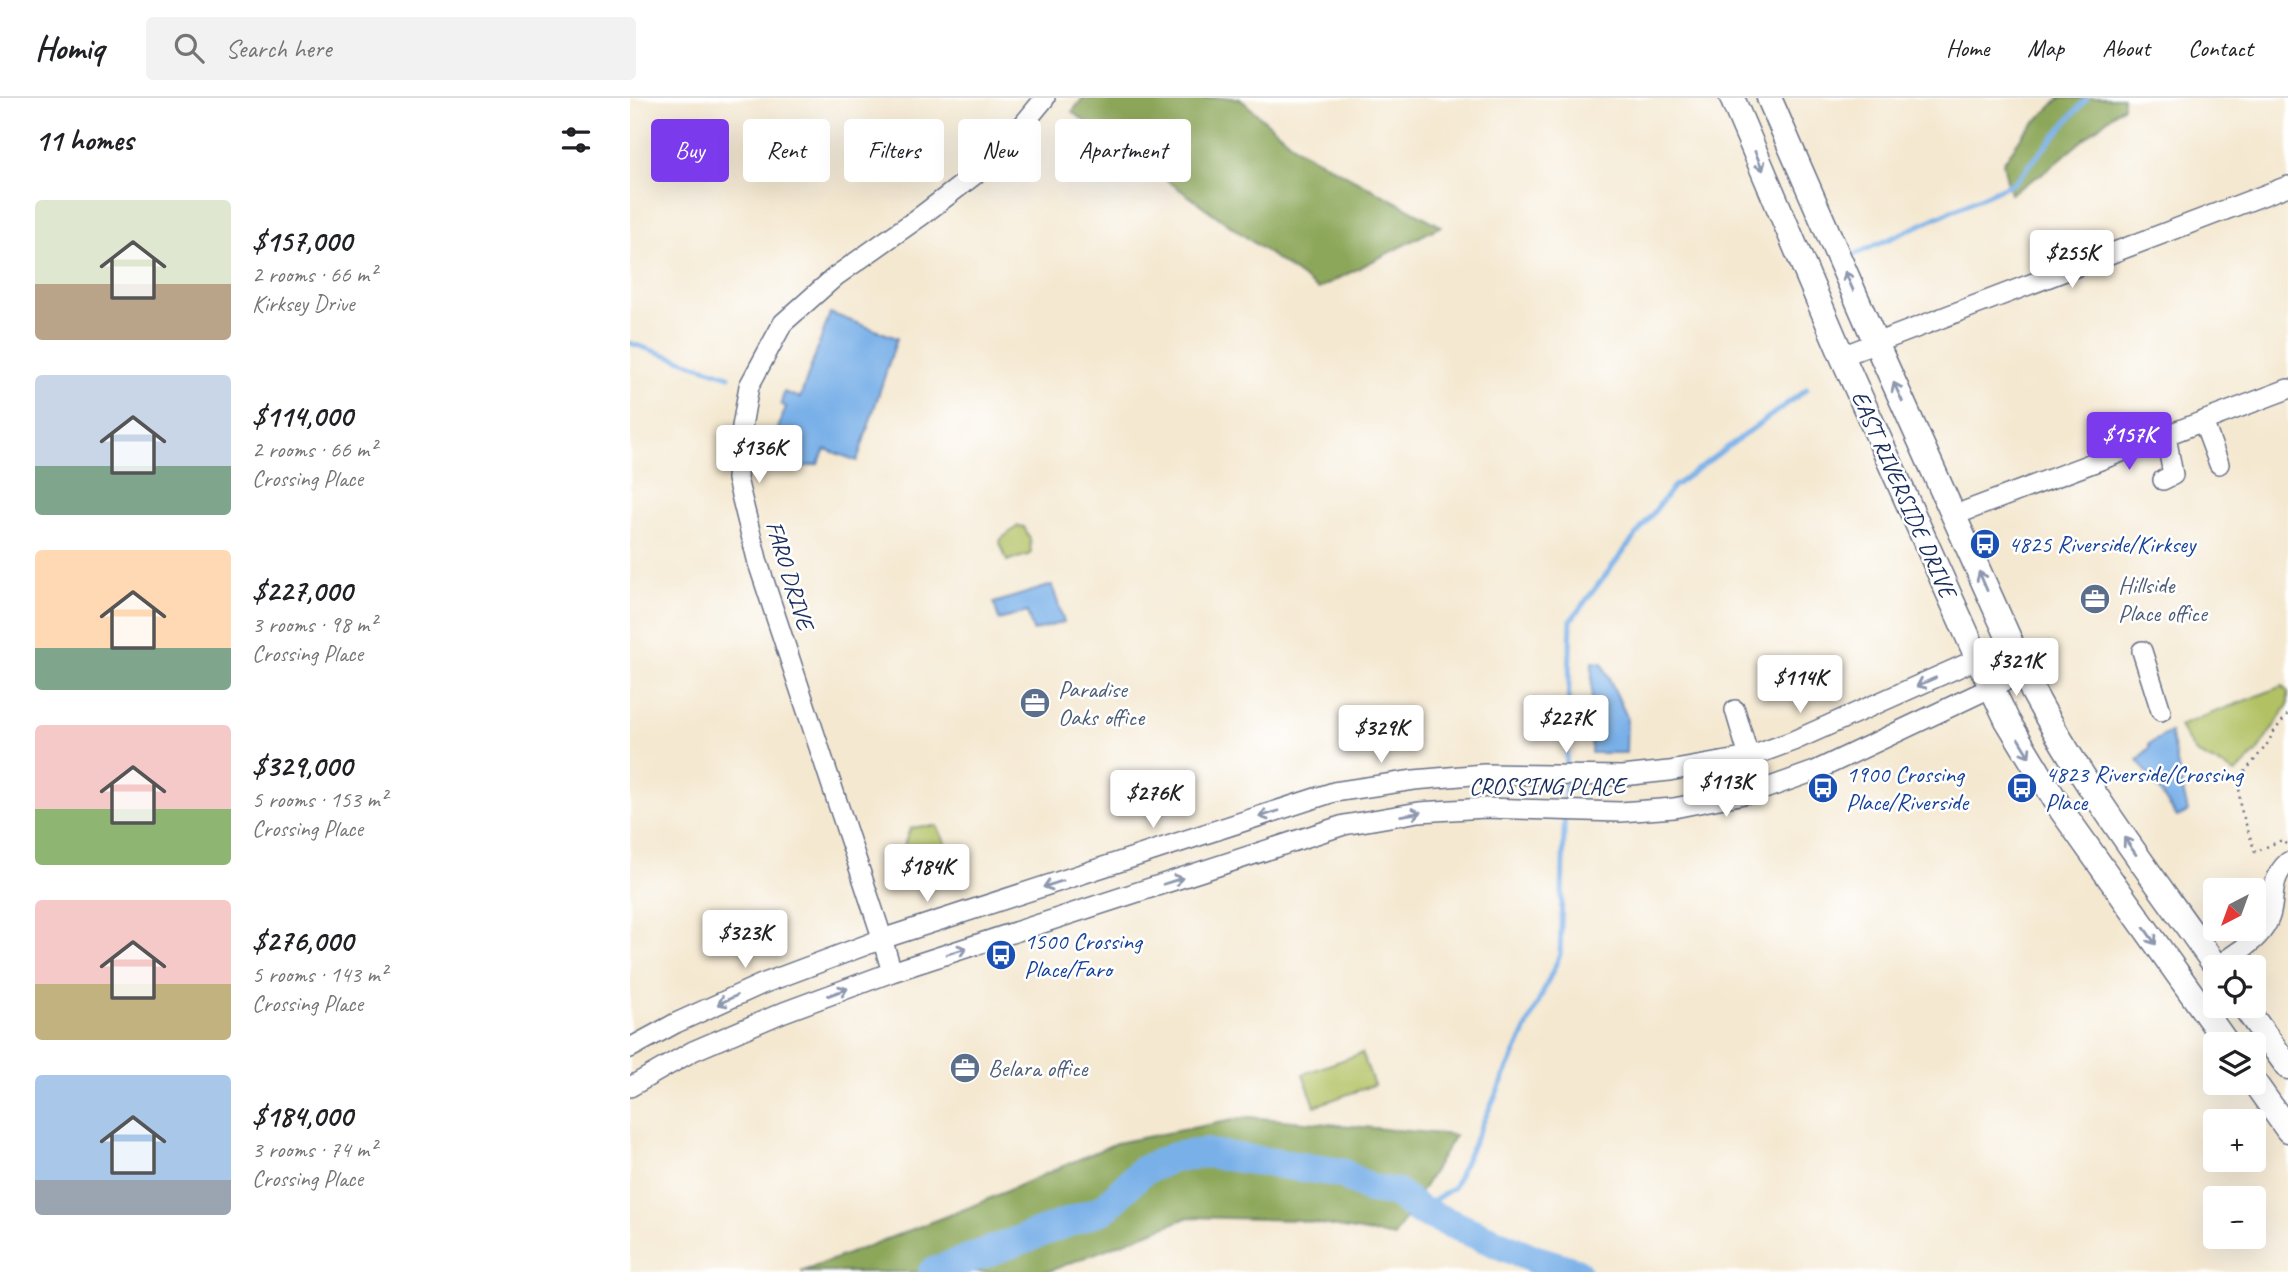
<!DOCTYPE html>
<html lang="en">
<head>
<meta charset="utf-8">
<style>
  body { margin:0; font-family:Caveat,sans-serif; background:#f2f2f2; color:#202124; height:100vh; display:flex; flex-direction:column; font-size:26px; white-space:nowrap }
  * { box-sizing:border-box; margin:0 }
  p { font-size:23px; color:#757577 }
  .icon { flex:none; width:38px; height:38px; fill:none; stroke:currentColor; stroke-width:2; stroke-linecap:round; stroke-linejoin:round }
  .map { position:relative; flex:1; overflow:hidden }
  .sheet { display:flex; flex-direction:column; background:#fff; width:630px }
  .sheet>* { flex:none }
  .hud { position:absolute; left:21px; top:21px; width:665px; height:63px; display:flex; gap:14px }
  .needle { width:46px; rotate:221deg }
  .buttons { position:absolute; left:1573px; top:780px; display:grid; gap:14px }
  .buttons a { display:grid; place-items:center; width:63px; height:63px; border-radius:7px; background:#fff; box-shadow:0 7px 28px #0002; font-size:35px }
  .price { position:absolute; translate:-50% -60px; padding:0 16px; border-radius:7px; background:#fff; color:#222; font-size:23px; line-height:46px; filter:drop-shadow(0 2px 4px #0008) }
  .price::after { content:''; position:absolute; left:50%; top:42px; width:21px; height:16px; margin-left:-10px; background:inherit; clip-path:polygon(0 0,100% 0,50% 100%) }
  .price.current { background:#7c3aed; color:#fff }
  ul { padding:0; list-style:none }
  li { display:flex; align-items:center; gap:21px; height:175px; padding:0 35px }
  li span { display:grid; place-items:center; flex:none; width:196px; height:140px; border-radius:7px; color:#555 }
  li>.icon { margin-inline-start:auto }
  span .icon { width:84px; height:84px; fill:#fffc; stroke-width:1 }
  li b { font-size:30px }
  h2 { display:flex; justify-content:space-between; align-items:center; height:84px; padding:0 35px; font-size:30px }
  .chip { padding:0 24px; border-radius:7px; background:#fff; box-shadow:0 7px 28px #0002; font-size:24px; line-height:63px }
  .chip.current { background:#7c3aed; color:#fff }
  header { display:flex; align-items:center; gap:42px; box-sizing:border-box; height:98px; padding:0 35px; background:#fff; border-bottom:2px solid #e0e0e0 }
  header strong { font-size:33px }
  nav { display:flex; gap:38px; margin-inline-start:auto; font-size:24px }
  .search { width:490px; height:63px; background:#f2f2f2; display:flex; align-items:center; gap:18px; box-sizing:border-box; padding:0 24px; border-radius:7px; color:#757577; font-size:26px }
  main { display:flex; flex:1; min-height:0 }
  .map>svg:first-child { display:block }
</style>
</head>
<body>
<header>
<strong>Homiq</strong>
<div class="search"><svg class="icon" aria-label="search" viewBox="0 0 24 24"><circle cx="10" cy="10" r="6"/><path d="M15 15l6 6"/></svg>Search here</div>
<nav><a>Home</a><a>Map</a><a>About</a><a>Contact</a></nav>
</header>
<main>
<section class="sheet">
<h2>11 homes<svg class="icon" aria-label="filters" viewBox="0 0 24 24"><path d="M4 7h16M4 17h16"/><circle cx="9" cy="7" r="2"/><circle cx="15" cy="17" r="2"/></svg></h2>
<ul>
<li><span style="background:linear-gradient(#dfe7d0 60%,#b9a48a 0)"><svg class="icon" aria-label="home" viewBox="0 0 24 24"><path d="M3 11l9-7 9 7M6 9v11h12V9"/></svg></span><div><b>$157,000</b><p>2 rooms · 66 m²</p><p>Kirksey Drive</p></div></li>
<li><span style="background:linear-gradient(#c9d6e8 65%,#7fa58c 0)"><svg class="icon" aria-label="home" viewBox="0 0 24 24"><path d="M3 11l9-7 9 7M6 9v11h12V9"/></svg></span><div><b>$114,000</b><p>2 rooms · 66 m²</p><p>Crossing Place</p></div></li>
<li><span style="background:linear-gradient(#ffd9b3 70%,#7fa58c 0)"><svg class="icon" aria-label="home" viewBox="0 0 24 24"><path d="M3 11l9-7 9 7M6 9v11h12V9"/></svg></span><div><b>$227,000</b><p>3 rooms · 98 m²</p><p>Crossing Place</p></div></li>
<li><span style="background:linear-gradient(#f6c9c9 60%,#8fb573 0)"><svg class="icon" aria-label="home" viewBox="0 0 24 24"><path d="M3 11l9-7 9 7M6 9v11h12V9"/></svg></span><div><b>$329,000</b><p>5 rooms · 153 m²</p><p>Crossing Place</p></div></li>
<li><span style="background:linear-gradient(#f6c9c9 60%,#c2b280 0)"><svg class="icon" aria-label="home" viewBox="0 0 24 24"><path d="M3 11l9-7 9 7M6 9v11h12V9"/></svg></span><div><b>$276,000</b><p>5 rooms · 143 m²</p><p>Crossing Place</p></div></li>
<li><span style="background:linear-gradient(#a9c7e8 75%,#9aa5b1 0)"><svg class="icon" aria-label="home" viewBox="0 0 24 24"><path d="M3 11l9-7 9 7M6 9v11h12V9"/></svg></span><div><b>$184,000</b><p>3 rooms · 74 m²</p><p>Crossing Place</p></div></li>
</ul>
</section>
<div class="map">
<svg width="1658" height="1174" viewBox="0 0 1658 1174">
  <rect width="100%" height="100%" fill="#fff"/>
  <filter id="ink" filterUnits="userSpaceOnUse"><feTurbulence type="fractalNoise" baseFrequency=".0143" numOctaves="2"/><feDisplacementMap in="SourceGraphic" scale="14" xChannelSelector="R" yChannelSelector="G"/><feConvolveMatrix kernelMatrix="1 2 1 2 8 2 1 2 1" color-interpolation-filters="sRGB"/></filter>
  <filter id="wash" filterUnits="userSpaceOnUse"><feTurbulence type="fractalNoise" baseFrequency=".00686" numOctaves="4" result="noise"/><feDisplacementMap in="SourceGraphic" scale="28" xChannelSelector="R" yChannelSelector="G"/><feGaussianBlur stdDeviation="1.57" result="paint"/><feColorMatrix in="noise" values="0 0 0 0 0 0 0 0 0 0 0 0 0 0 0 0 0 1.4 0 .05"/><feComposite in="paint" operator="in"/></filter>
  <g filter="url(#wash)">
    <rect width="100%" height="100%" fill="#f4e8d0"/>
    <path fill="#b2c164" stroke="#667861" stroke-width="2" d="M388,428L394,429L400,441L401,455C395,460 385,459 377,463L370,445L371,441Z
      M1653,588L1658,594V607L1626,655L1606,675L1566,655L1549,628Z
      M294,728H307L323,760L325,765L319,778L311,784L280,779L268,771C271,760 275,739 281,730Z
      M732,955L744,987L685,1008L673,976Z"/>
    <path fill="#8da75a" stroke="#546b5c" stroke-width="2" d="M453,0H609L669,52L811,128L688,191L442,14Z
      M1430,0H1493V8L1416,73L1380,96L1373,65L1395,34Z
      M618,1019L825,1037L764,1139L668,1122L559,1119L417,1174H171L340,1109L486,1045Z"/>
    <path fill="#79b0e8" stroke="#4a70a3" stroke-width="2" d="M200,215L267,240L227,363L195,351L188,366L155,372L146,336L156,309L151,306L154,294L170,300Z
      M422,487L434,524L403,533L397,514L369,522L364,505Z
      M962,564L972,565L997,619L996,655H961Z
      M1540,634L1558,714L1547,719L1508,662L1519,650V646Z"/>
    <g fill="none" stroke-linecap="round" stroke-linejoin="round">
      <path stroke="#79b0e8" stroke-width="5" d="M1226,156L1385,84L1457,0
        M0,245L99,278
        M789,1112L823,1090L930,857L941,522L1043,389L1177,291"/>
      <path stroke="#79b0e8" stroke-width="30" d="M303,1174L474,1111L512,1073L544,1059L575,1055L712,1075L740,1091L767,1095L789,1112L904,1161L946,1174"/>
    </g>
  </g>
  <g filter="url(#ink)">
    <g fill="none" stroke-linecap="round" stroke-linejoin="round">
      <g stroke="#677086" stroke-width="22">
        <path id="minor" d="M1212,258L1658,88
          M1573,323L1589,366
          M1533,382L1543,377L1536,338
          M1325,417L1658,291
          M1512,553L1531,613
          M1105,612L1129,693
          M1586,869C1602,857 1624,846 1634,830C1650,807 1635,785 1658,764
          M262,874L248,827L128,465L107,381L109,346L119,288L153,225L206,178L291,118L364,62L415,0
          M0,950L46,925L132,886L252,841L704,694L784,682L854,676L992,678L1039,673L1119,659L1163,643L1381,546
          M0,989L63,953L154,914L262,874L714,727L789,714L855,710L990,714L1044,710L1129,693L1185,673L1394,574"/>
      </g>
      <g stroke="#677086" stroke-width="27">
        <path id="major" d="M1102,0L1212,258L1348,561L1377,622L1432,713L1598,947
          M1139,0L1246,245L1403,594C1456,692 1523,779 1587,870
          M1614,908L1658,969
          M1624,984L1658,1032"/>
      </g>
      <path stroke="#677086" stroke-width="2.5" stroke-dasharray="2 5" stroke-linecap="butt" d="M1656,746L1652,742L1625,754L1610,708L1609,685L1613,676L1636,648L1645,632L1658,616"/>
      <use href="#minor" stroke="#fff" stroke-width="19"/>
      <use href="#major" stroke="#fff" stroke-width="24"/>
    </g>
    <defs><path id="oneway-shaft" d="M-6 0H5M1.5-3L5.5 0L1.5 3" fill="none" stroke-width="1.6" stroke-linecap="round" stroke-linejoin="round" transform="scale(1.75)"/></defs>
    <g stroke="#8d97ae">
      <use href="#oneway-shaft" transform="translate(1129 63) rotate(67)"/>
      <use href="#oneway-shaft" transform="translate(1219 183) rotate(-114)"/>
      <use href="#oneway-shaft" transform="translate(1268 294) rotate(-115)"/>
      <use href="#oneway-shaft" transform="translate(1353 483) rotate(-113)"/>
      <use href="#oneway-shaft" transform="translate(1296 584) rotate(156)"/>
      <use href="#oneway-shaft" transform="translate(1394 650) rotate(59)"/>
      <use href="#oneway-shaft" transform="translate(639 716) rotate(162)"/>
      <use href="#oneway-shaft" transform="translate(781 716) rotate(-9)"/>
      <use href="#oneway-shaft" transform="translate(1500 748) rotate(-125)"/>
      <use href="#oneway-shaft" transform="translate(543 783) rotate(-18)"/>
      <use href="#oneway-shaft" transform="translate(423 786) rotate(162)"/>
      <use href="#oneway-shaft" transform="translate(1520 838) rotate(55)"/>
      <use href="#oneway-shaft" transform="translate(327 853) rotate(-18)"/>
      <use href="#oneway-shaft" transform="translate(208 894) rotate(-20)"/>
      <use href="#oneway-shaft" transform="translate(97 902) rotate(155)"/>
    </g>
  </g>
  <defs>
    <g id="bus-disc" transform="scale(1.575)"><circle r="9.5" fill="#1a4fb4" stroke="#fff"/><path d="M-5-6H5V4H4V6H2V4H-2V6H-4V4H-5ZM-3.5-4V0h7V-4ZM-3.5 1.2v1.5H-2V1.2ZM2 1.2v1.5H3.5V1.2Z" fill="#fff"/></g>
    <g id="office-disc" transform="scale(1.575)"><circle r="9.5" fill="#5c6f8a" stroke="#fff"/><path d="M-6-3h4V-5.5h4V-3h4V5H-6ZM-1-4.5V-3h2v-1.5ZM-6 0V1H6V0Z" fill="#fff"/></g>
  </defs>
  <g fill-rule="evenodd">
    <use href="#bus-disc" x="1355" y="446"/>
    <use href="#office-disc" x="1465" y="501"/>
    <use href="#office-disc" x="405" y="605"/>
    <use href="#bus-disc" x="1193" y="690"/>
    <use href="#bus-disc" x="1392" y="690"/>
    <use href="#bus-disc" x="371" y="857"/>
    <use href="#office-disc" x="335" y="970"/>
  </g>
  <g text-anchor="middle" dominant-baseline="central" stroke-width="5" stroke-linejoin="round" paint-order="stroke">
    <g font-size="24" fill="#1b2f5e" stroke="#fff">
      <text transform="translate(1274 396) rotate(66)">EAST RIVERSIDE DRIVE</text>
      <text transform="translate(160 477) rotate(73)">FARO DRIVE</text>
      <text x="917" y="688">CROSSING PLACE</text>
    </g>
    <g font-size="24" fill="#164399" stroke="#fff" text-anchor="start">
      <text x="1378" y="446">4825 Riverside/Kirksey</text>
      <text x="1216" y="676">1900 Crossing<tspan x="1216" dy="28">Place/Riverside</tspan></text>
      <text x="1415" y="676">4823 Riverside/Crossing<tspan x="1415" dy="28">Place</tspan></text>
      <text x="394" y="843">1500 Crossing<tspan x="394" dy="28">Place/Faro</tspan></text>
    </g>
    <g font-size="24" fill="#4e5e75" stroke="#fff" text-anchor="start">
      <text x="1488" y="487">Hillside<tspan x="1488" dy="28">Place office</tspan></text>
      <text x="428" y="591">Paradise<tspan x="428" dy="28">Oaks office</tspan></text>
      <text x="358" y="970">Belara office</text>
    </g>
  </g>
</svg>
<div class="buttons">
<a><svg class="needle" viewBox="-14 -14 28 28"><path d="M0-13l5 13h-10z" fill="#e53935"/><path d="M0 13l5-13h-10z" fill="#757577"/></svg></a>
<a><svg class="icon" aria-label="locate" viewBox="0 0 24 24"><circle cx="12" cy="12" r="6"/><path d="M12 2v4M12 18v4M2 12h4M18 12h4"/></svg></a>
<a><svg class="icon" aria-label="layers" viewBox="0 0 24 24"><path d="M12 4l9 5-9 5-9-5zM3 14l9 5 9-5"/></svg></a>
<a>+</a>
<a>−</a>
</div>
<b class="price" style="left:1442px;top:192px">$255K</b>
<b class="price current" style="left:1499px;top:374px">$157K</b>
<b class="price" style="left:129px;top:387px">$136K</b>
<b class="price" style="left:1386px;top:600px">$321K</b>
<b class="price" style="left:1170px;top:617px">$114K</b>
<b class="price" style="left:936px;top:657px">$227K</b>
<b class="price" style="left:751px;top:667px">$329K</b>
<b class="price" style="left:1096px;top:721px">$113K</b>
<b class="price" style="left:523px;top:732px">$276K</b>
<b class="price" style="left:297px;top:806px">$184K</b>
<b class="price" style="left:115px;top:872px">$323K</b>
<div class="hud">
<a class="chip current">Buy</a>
<a class="chip">Rent</a>
<a class="chip">Filters</a>
<a class="chip">New</a>
<a class="chip">Apartment</a>
</div>
</div>
</main>
</body>
</html>
